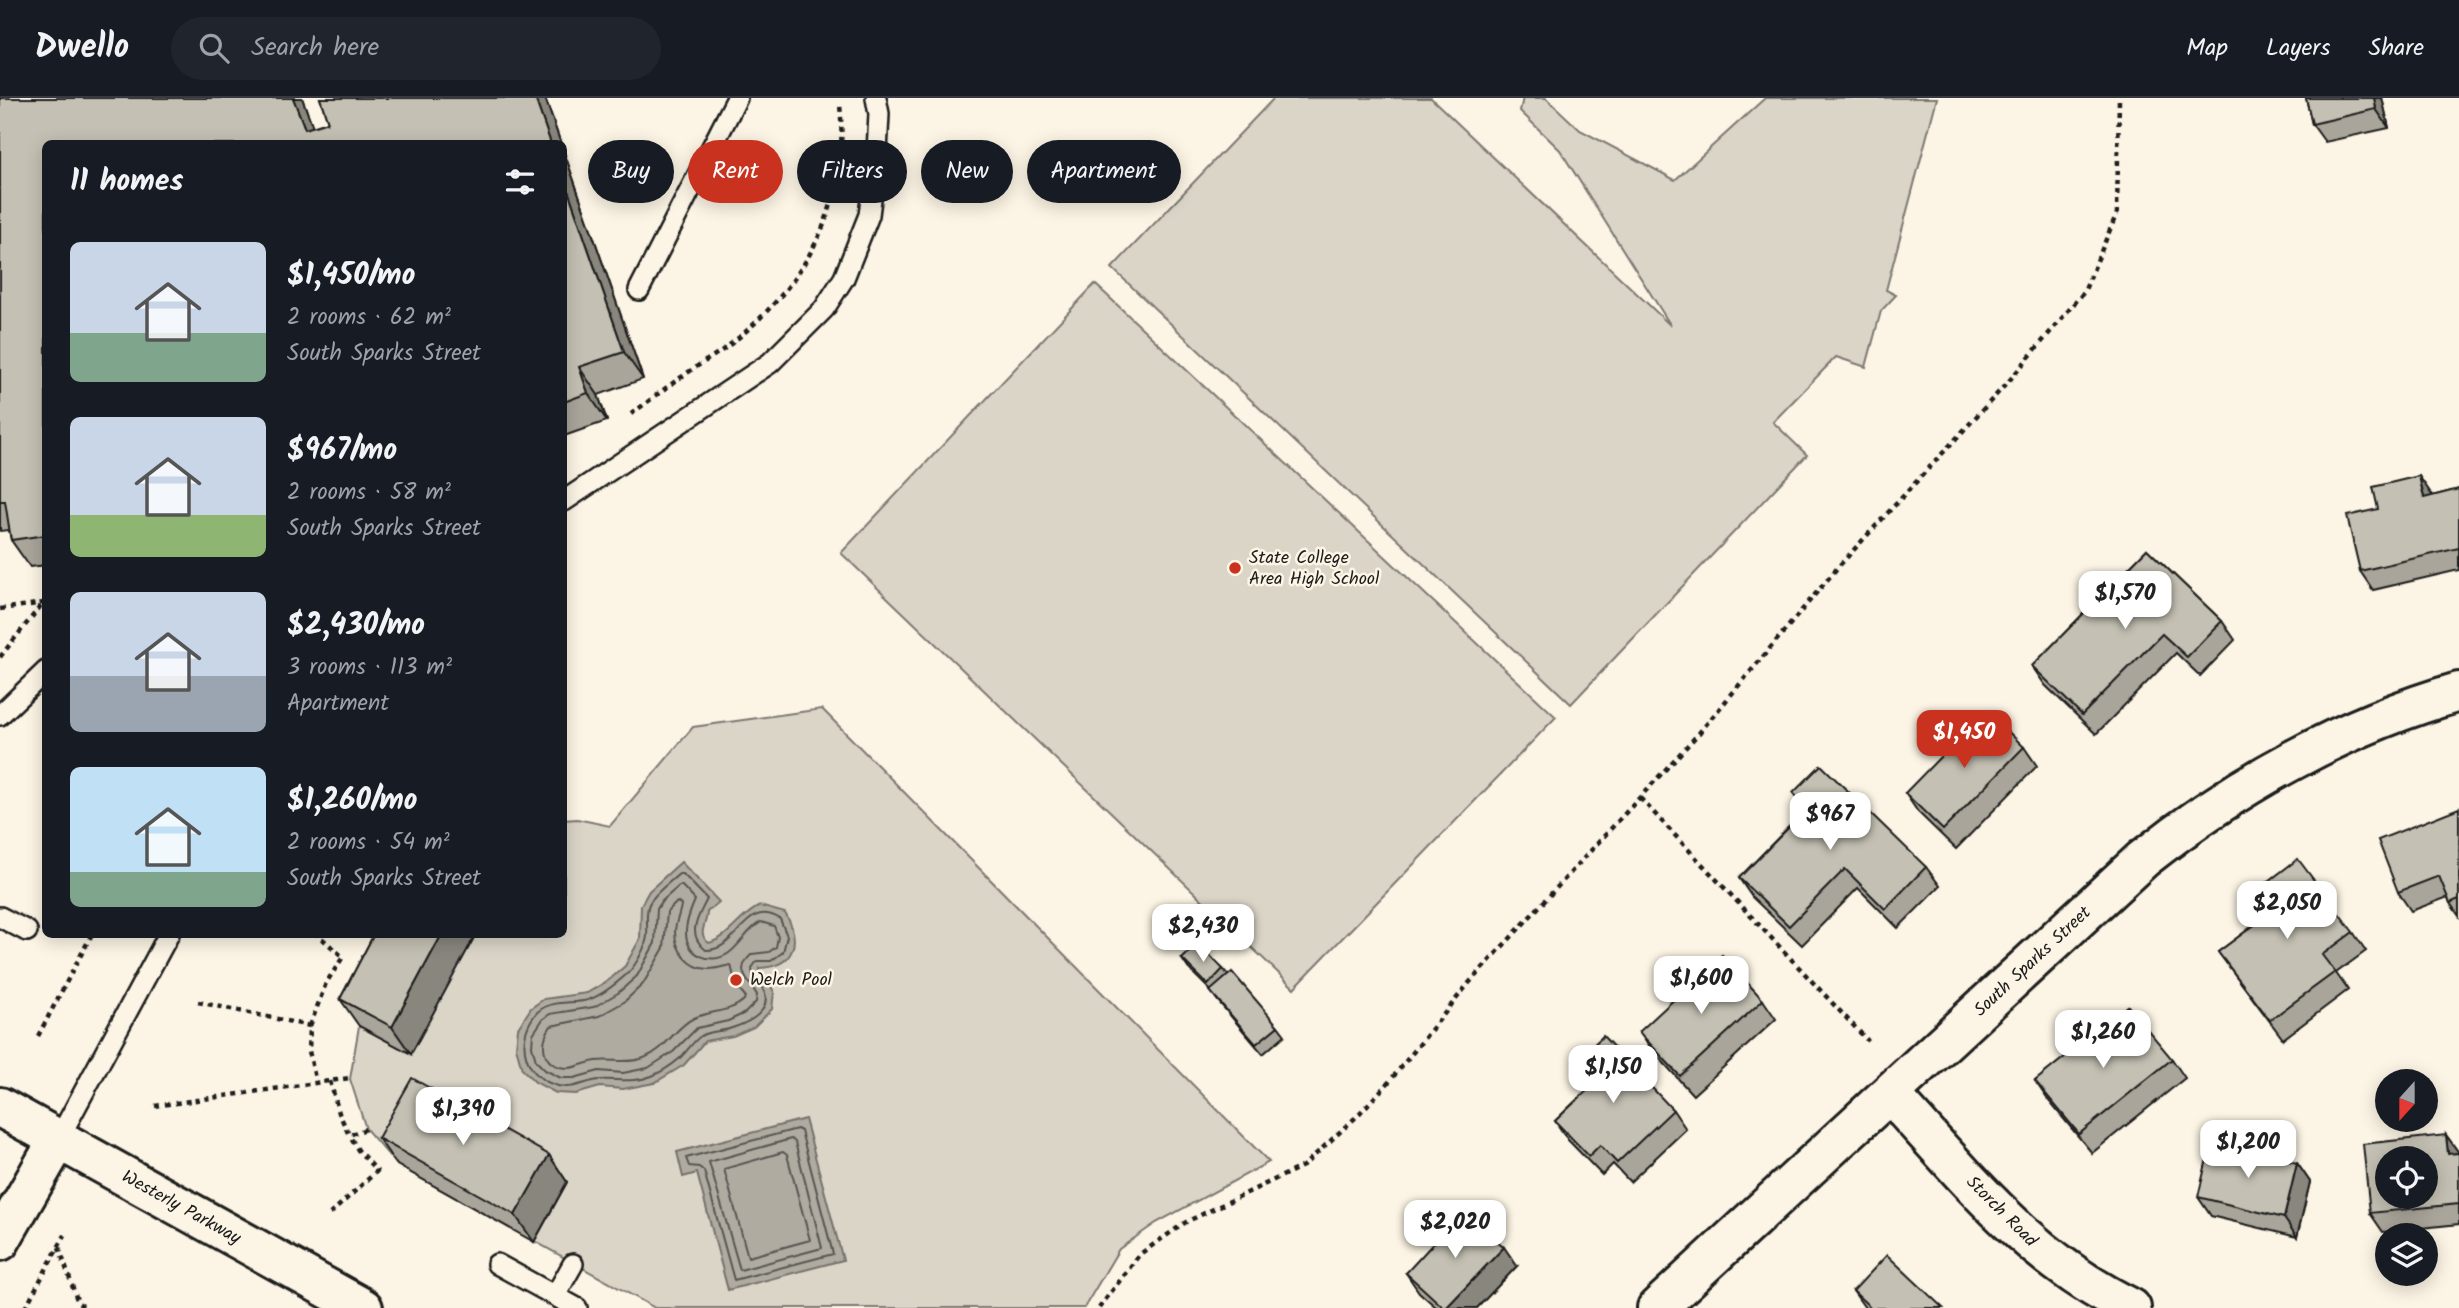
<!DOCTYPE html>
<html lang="en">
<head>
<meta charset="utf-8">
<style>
  body { margin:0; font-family:Kalam,sans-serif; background:#20242c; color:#f1f3f6; height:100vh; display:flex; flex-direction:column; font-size:26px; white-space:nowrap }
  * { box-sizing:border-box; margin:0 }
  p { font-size:23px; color:#9ea1a6 }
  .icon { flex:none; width:38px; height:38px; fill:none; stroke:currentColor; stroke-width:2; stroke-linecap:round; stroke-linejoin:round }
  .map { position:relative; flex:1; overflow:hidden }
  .panel { position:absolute; left:42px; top:42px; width:525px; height:798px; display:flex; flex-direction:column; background:#171b24; border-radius:10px; box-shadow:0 4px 18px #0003 }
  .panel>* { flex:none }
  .banner { position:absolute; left:588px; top:42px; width:665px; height:63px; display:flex; gap:14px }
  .needle { width:46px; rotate:201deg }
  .fabs { position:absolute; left:2375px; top:971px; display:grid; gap:14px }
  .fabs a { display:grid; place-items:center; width:63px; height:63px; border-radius:50%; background:#171b24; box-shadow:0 4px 18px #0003; font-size:35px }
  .price { position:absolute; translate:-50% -60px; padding:0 16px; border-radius:14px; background:#fff; color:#222; font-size:23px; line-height:46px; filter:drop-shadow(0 2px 4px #0008) }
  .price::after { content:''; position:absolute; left:50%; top:42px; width:21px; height:16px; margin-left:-10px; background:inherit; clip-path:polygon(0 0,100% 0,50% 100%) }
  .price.active { background:#c8321e; color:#fff }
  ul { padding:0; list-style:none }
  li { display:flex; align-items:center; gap:21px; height:175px; padding:0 28px }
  li span { display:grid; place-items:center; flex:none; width:196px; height:140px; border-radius:10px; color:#555 }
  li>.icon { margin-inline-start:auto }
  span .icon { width:84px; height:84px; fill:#fffc; stroke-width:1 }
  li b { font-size:30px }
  h2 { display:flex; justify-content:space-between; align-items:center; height:84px; padding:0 28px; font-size:30px }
  .pill { padding:0 24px; border-radius:32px; background:#171b24; box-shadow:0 4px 18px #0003; font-size:24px; line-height:63px }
  .pill.active { background:#c8321e; color:#fff }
  header { display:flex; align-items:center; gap:42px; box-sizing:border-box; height:98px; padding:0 35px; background:#171b24; border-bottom:2px solid #363941 }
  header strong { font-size:33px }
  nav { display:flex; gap:38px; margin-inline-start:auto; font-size:24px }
  .search { width:490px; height:63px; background:#20242c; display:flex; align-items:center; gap:18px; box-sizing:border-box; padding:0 24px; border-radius:38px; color:#9ea1a6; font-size:26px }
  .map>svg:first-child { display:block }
</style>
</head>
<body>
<header>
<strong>Dwello</strong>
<div class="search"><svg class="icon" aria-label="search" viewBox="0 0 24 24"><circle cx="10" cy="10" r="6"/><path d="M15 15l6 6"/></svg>Search here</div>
<nav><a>Map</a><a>Layers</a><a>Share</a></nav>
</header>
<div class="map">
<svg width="2459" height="1210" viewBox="0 0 2459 1210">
  <rect width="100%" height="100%" fill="#fcf5e5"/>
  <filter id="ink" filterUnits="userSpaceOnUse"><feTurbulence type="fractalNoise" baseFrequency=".0143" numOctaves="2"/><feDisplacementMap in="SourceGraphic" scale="14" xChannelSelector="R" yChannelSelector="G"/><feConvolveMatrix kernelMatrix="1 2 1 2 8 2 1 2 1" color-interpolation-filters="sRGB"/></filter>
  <g filter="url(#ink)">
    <path fill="#dbd5c8" stroke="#7c7872" stroke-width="2" d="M1274,0H1431L1671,228L1560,52L1520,13L1523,0H1546L1580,32L1675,82L1765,0H1937L1886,192L1896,197L1881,213L1866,269L1836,259L1773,324L1807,357L1571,606L1112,170Z
      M1095,186L1556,619L1294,890L841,455Z
      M822,611L1269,1064L1156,1125L1119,1151L1084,1210H655L397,1067L366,1031L350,981L359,928L408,837L564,836V722L577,721L610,728L693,629Z"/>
    <path fill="#b0aba1" stroke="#75726c" stroke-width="2" d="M681,764L719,804L707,814C707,827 696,835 709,845C729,840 740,817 760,808L785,815C802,843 795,869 759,870V875L767,881L774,894L772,911L754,929L733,938L705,943L684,967L654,985L623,991L600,989L576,996L556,995L535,984L522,971L516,949L518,930L531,910L544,901L587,895L609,882L625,868L640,841L641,807L649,793Z
      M805,1021L843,1162L728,1192L697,1075L683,1079L677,1054Z"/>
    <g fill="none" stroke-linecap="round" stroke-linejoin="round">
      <path stroke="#575551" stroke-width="2" d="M679,776H683L707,801C699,818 685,836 706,852C739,853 744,799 780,821L787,838L783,854L771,863H757L752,870L753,879C780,904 760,921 732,930C723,934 710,932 701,938C693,943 687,954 679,961C672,967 661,974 652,978C635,985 617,981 600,982C585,983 574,992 558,988C525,980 515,944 534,918C547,900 570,907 588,902C603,897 617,885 628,875C636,867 646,849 647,838C648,828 645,815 649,806C655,794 669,785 679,776Z
        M679,788H682L695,802C692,809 686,825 686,833C685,857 711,868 729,855C741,846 748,831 761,824L774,828L778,839L776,849L769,854L752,856C733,873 749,882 757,897L756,904L745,915L728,923L697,930L673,954L648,970L623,975L599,973L574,980H561L545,972L536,963L532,948L533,936L543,921L550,916L594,909L618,895L637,878L655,845L657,811L662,803Z
        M677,804L681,807C680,816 675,825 675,834C675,852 690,872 710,871C717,871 724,868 731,867L736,887L745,898L744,902C730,915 711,912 694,920C675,929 666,952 644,960C628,966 612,961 596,963C587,964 578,969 569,970C543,970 538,947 551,928L599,918L624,904L643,886L664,850L667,814Z
        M797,1031L801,1033L833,1156L734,1182L704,1073L699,1069L689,1068L686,1060Z
        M791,1041L795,1044L822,1150L740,1172L709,1064Z
        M783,1054L787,1057L810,1142L748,1159L724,1071Z"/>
      <g stroke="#1c1c1c" stroke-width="24">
        <path id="service" d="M639,192L737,0
          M564,403L770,265L824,211L844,180L869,117L877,54L879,16L876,0
          M0,617L46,573
          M0,819L27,833
          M58,1042L169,836
          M497,1166L577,1210
          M555,1198L573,1166"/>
      </g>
      <g stroke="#1c1c1c" stroke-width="44">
        <path id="minor" d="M1890,996C1966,1078 2028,1160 2131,1210
          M0,1143L58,1042
          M1657,1210L2143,761C2236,687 2344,627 2459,594"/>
      </g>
      <g stroke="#1c1c1c" stroke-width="44">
        <path id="secondary" d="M0,1009L363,1210"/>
      </g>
      <path stroke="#1c1c1c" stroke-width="4.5" stroke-dasharray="5 5" stroke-linecap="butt" d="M631,316C648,304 665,290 683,278C699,266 717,257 732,245C807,185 850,105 840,7
        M0,511L44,505
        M0,559L43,505
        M1640,700L1868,943
        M198,904L310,928L309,953L316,985
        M310,928L326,885L343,859L317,836
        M38,938L92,836
        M330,983L339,1015L349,1037L366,1031
        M155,1008L350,980
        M330,1116L377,1073L358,1052L349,1037
        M59,1149L78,1205L87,1210
        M25,1210L65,1137
        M1099,1210L1140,1156L1186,1124L1303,1068L1354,1021L1389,984L1469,885L1699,635L1838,469L2008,284L2084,194L2117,115L2119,0"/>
      <use href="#service" stroke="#fcf5e5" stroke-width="19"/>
      <use href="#minor" stroke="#fcf5e5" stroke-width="38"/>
      <use href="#secondary" stroke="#fcf5e5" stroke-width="38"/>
    </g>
    <path fill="#a9a59a" stroke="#1c1c1c" stroke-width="2" d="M0,0H302L313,29L328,24L320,0H545L561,46H46V467L30,469L11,442L9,432L0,433Z
      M2306,0H2382L2389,30L2325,44L2312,26Z
      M564,54L643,281L598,297L607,323L564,338Z
      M2459,391V472L2373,492L2360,473L2432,397V398Z
      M2147,451L2222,523L2235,542L2200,578L2176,555L2096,636L2045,587L2032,568Z
      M2024,649L2037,668L1956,751L1918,714L1905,695Z
      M1793,695L1926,769L1940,788L1898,830L1858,790L1802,847L1752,799L1739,780L1805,712Z
      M2459,710V818L2450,805L2448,799L2411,813L2398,794Z
      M2253,795L2353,834L2366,853L2336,875L2348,892L2283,941L2218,854L2269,816Z
      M374,836L411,956L359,928L340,901Z
      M1182,861L1223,871L1228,877L1278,928L1285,937L1263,956L1217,902L1210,892L1188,870Z
      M1763,902L1776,921L1693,997L1652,952L1639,934Z
      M2172,961L2185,980L2092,1055L2048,1002L2035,983Z
      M1576,963L1673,1012L1686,1031L1630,1084L1613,1066L1602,1077L1568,1042L1555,1023L1593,986Z
      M2446,1037L2459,1055V1126L2383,1134L2370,1115Z
      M378,1040L549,1057L567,1084L534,1144L397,1067Z
      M2297,1065L2310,1084L2297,1139L2211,1118L2198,1099Z
      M1517,1168L1477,1210H1437L1419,1194L1406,1175Z
      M1853,1193L1943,1210H1865Z"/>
    <path fill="#89867d" stroke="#1c1c1c" stroke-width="2" d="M293,0H302L319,46L305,31Z
      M535,0H545L561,46H551Z
      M2374,0H2382L2389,30L2376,11Z
      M564,54L643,281L624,254L564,81Z
      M579,269L598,297L607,323L588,295Z
      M2419,378L2432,397L2437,419L2424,400Z
      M442,836H476L411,956L392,929Z
      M2446,1037L2459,1055L2448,1056Z
      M549,1057L567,1084L534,1144L515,1117Z
      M2297,1065L2310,1084L2297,1139L2284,1120Z
      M1504,1149L1517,1168L1477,1210H1446Z"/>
    <path fill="#c4c0b3" stroke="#1c1c1c" stroke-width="2" fill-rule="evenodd" d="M0,0H293L305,31L328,24L320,0H535L551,46H46V437L11,442L5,403H0Z
      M2306,0H2374L2376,11L2312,26Z
      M564,81L624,254L579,269L588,295L564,304Z
      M2419,378L2424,400L2459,391V450L2360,473L2347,418L2378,411L2373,389Z
      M2147,451L2222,523L2187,559L2162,536L2082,617L2032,568Z
      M1986,612L2024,649L1943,732L1905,695Z
      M1821,667L1926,769L1885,811L1845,771L1789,828L1739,780L1808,710L1793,695Z
      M2459,710V801L2450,805L2439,778L2398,794L2378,742Z
      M2298,761L2353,834L2322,857L2335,874L2270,922L2218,854L2269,816L2253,795Z
      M374,836H442L392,929L340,901Z
      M1198,845L1223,871L1208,887L1182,861Z
      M1722,857L1763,902L1680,978L1639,934Z
      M1232,874L1278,928L1256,946L1210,893Z
      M2128,908L2172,961L2079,1036L2035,983Z
      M1603,938L1673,1012L1617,1065L1600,1047L1589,1058L1555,1023L1596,984L1576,963Z
      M412,980L549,1057L515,1117L378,1040Z
      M2446,1037L2448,1056L2459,1055V1106L2370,1115L2363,1046ZM2387,1060H2426V1099H2387Z
      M2211,1044L2297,1065L2284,1120L2198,1099Z
      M1464,1112L1504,1149L1446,1210H1444L1406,1175Z
      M1887,1157L1943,1210H1871L1853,1193Z"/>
  </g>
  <g fill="#c8321e" stroke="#fcf5e5" stroke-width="2.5">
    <circle cx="1235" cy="470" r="7"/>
    <circle cx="736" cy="882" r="7"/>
  </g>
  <g text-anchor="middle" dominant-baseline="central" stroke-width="5" stroke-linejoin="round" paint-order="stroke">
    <g font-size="18" fill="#1c1c1c" stroke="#fcf5e5" text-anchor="start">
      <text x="1249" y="460">State College<tspan x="1249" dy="21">Area High School</tspan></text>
      <text x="750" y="882">Welch Pool</text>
    </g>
    <g font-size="18" fill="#1c1c1c" stroke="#fcf5e5">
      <text transform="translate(2033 864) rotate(-43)">South Sparks Street</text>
      <text transform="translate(181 1110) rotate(29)">Westerly Parkway</text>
      <text transform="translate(2001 1114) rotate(45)">Storch Road</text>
    </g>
  </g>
</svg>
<div class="fabs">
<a><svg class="needle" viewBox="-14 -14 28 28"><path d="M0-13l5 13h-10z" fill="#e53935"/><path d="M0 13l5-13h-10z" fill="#9ea1a6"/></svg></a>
<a><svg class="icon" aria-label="locate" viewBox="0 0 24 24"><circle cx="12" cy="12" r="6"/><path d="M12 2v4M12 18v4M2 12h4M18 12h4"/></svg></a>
<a><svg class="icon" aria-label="layers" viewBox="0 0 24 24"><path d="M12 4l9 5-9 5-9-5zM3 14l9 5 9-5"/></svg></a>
</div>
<b class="price" style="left:2125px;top:533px">$1,570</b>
<b class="price active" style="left:1964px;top:672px">$1,450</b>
<b class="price" style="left:1830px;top:754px">$967</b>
<b class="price" style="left:2287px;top:843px">$2,050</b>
<b class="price" style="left:1203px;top:866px">$2,430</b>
<b class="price" style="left:1701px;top:918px">$1,600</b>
<b class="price" style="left:2103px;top:972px">$1,260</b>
<b class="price" style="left:1613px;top:1007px">$1,150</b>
<b class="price" style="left:463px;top:1049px">$1,390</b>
<b class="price" style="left:2248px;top:1082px">$1,200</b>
<b class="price" style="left:1455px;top:1162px">$2,020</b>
<div class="banner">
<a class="pill">Buy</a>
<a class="pill active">Rent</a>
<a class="pill">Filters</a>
<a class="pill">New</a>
<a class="pill">Apartment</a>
</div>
<section class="panel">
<h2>11 homes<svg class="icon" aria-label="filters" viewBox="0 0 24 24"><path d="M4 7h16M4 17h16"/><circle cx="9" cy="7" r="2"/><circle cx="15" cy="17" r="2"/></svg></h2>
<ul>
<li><span style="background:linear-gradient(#c9d6e8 65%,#7fa58c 0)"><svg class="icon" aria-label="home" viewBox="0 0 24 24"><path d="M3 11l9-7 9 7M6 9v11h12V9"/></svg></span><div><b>$1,450/mo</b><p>2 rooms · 62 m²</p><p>South Sparks Street</p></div></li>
<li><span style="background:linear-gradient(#c9d6e8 70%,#8fb573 0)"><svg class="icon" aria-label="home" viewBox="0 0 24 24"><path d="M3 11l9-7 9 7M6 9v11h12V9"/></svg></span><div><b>$967/mo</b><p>2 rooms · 58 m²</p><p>South Sparks Street</p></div></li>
<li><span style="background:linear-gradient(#c9d6e8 60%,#9aa5b1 0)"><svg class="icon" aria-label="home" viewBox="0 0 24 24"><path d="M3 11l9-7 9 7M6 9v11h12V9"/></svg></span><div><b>$2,430/mo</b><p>3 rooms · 113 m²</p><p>Apartment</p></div></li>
<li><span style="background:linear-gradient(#bfe0f5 75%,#7fa58c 0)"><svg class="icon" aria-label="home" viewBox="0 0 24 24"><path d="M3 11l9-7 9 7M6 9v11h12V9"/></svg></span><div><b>$1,260/mo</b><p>2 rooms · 54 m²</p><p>South Sparks Street</p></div></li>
</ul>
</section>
</div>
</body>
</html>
